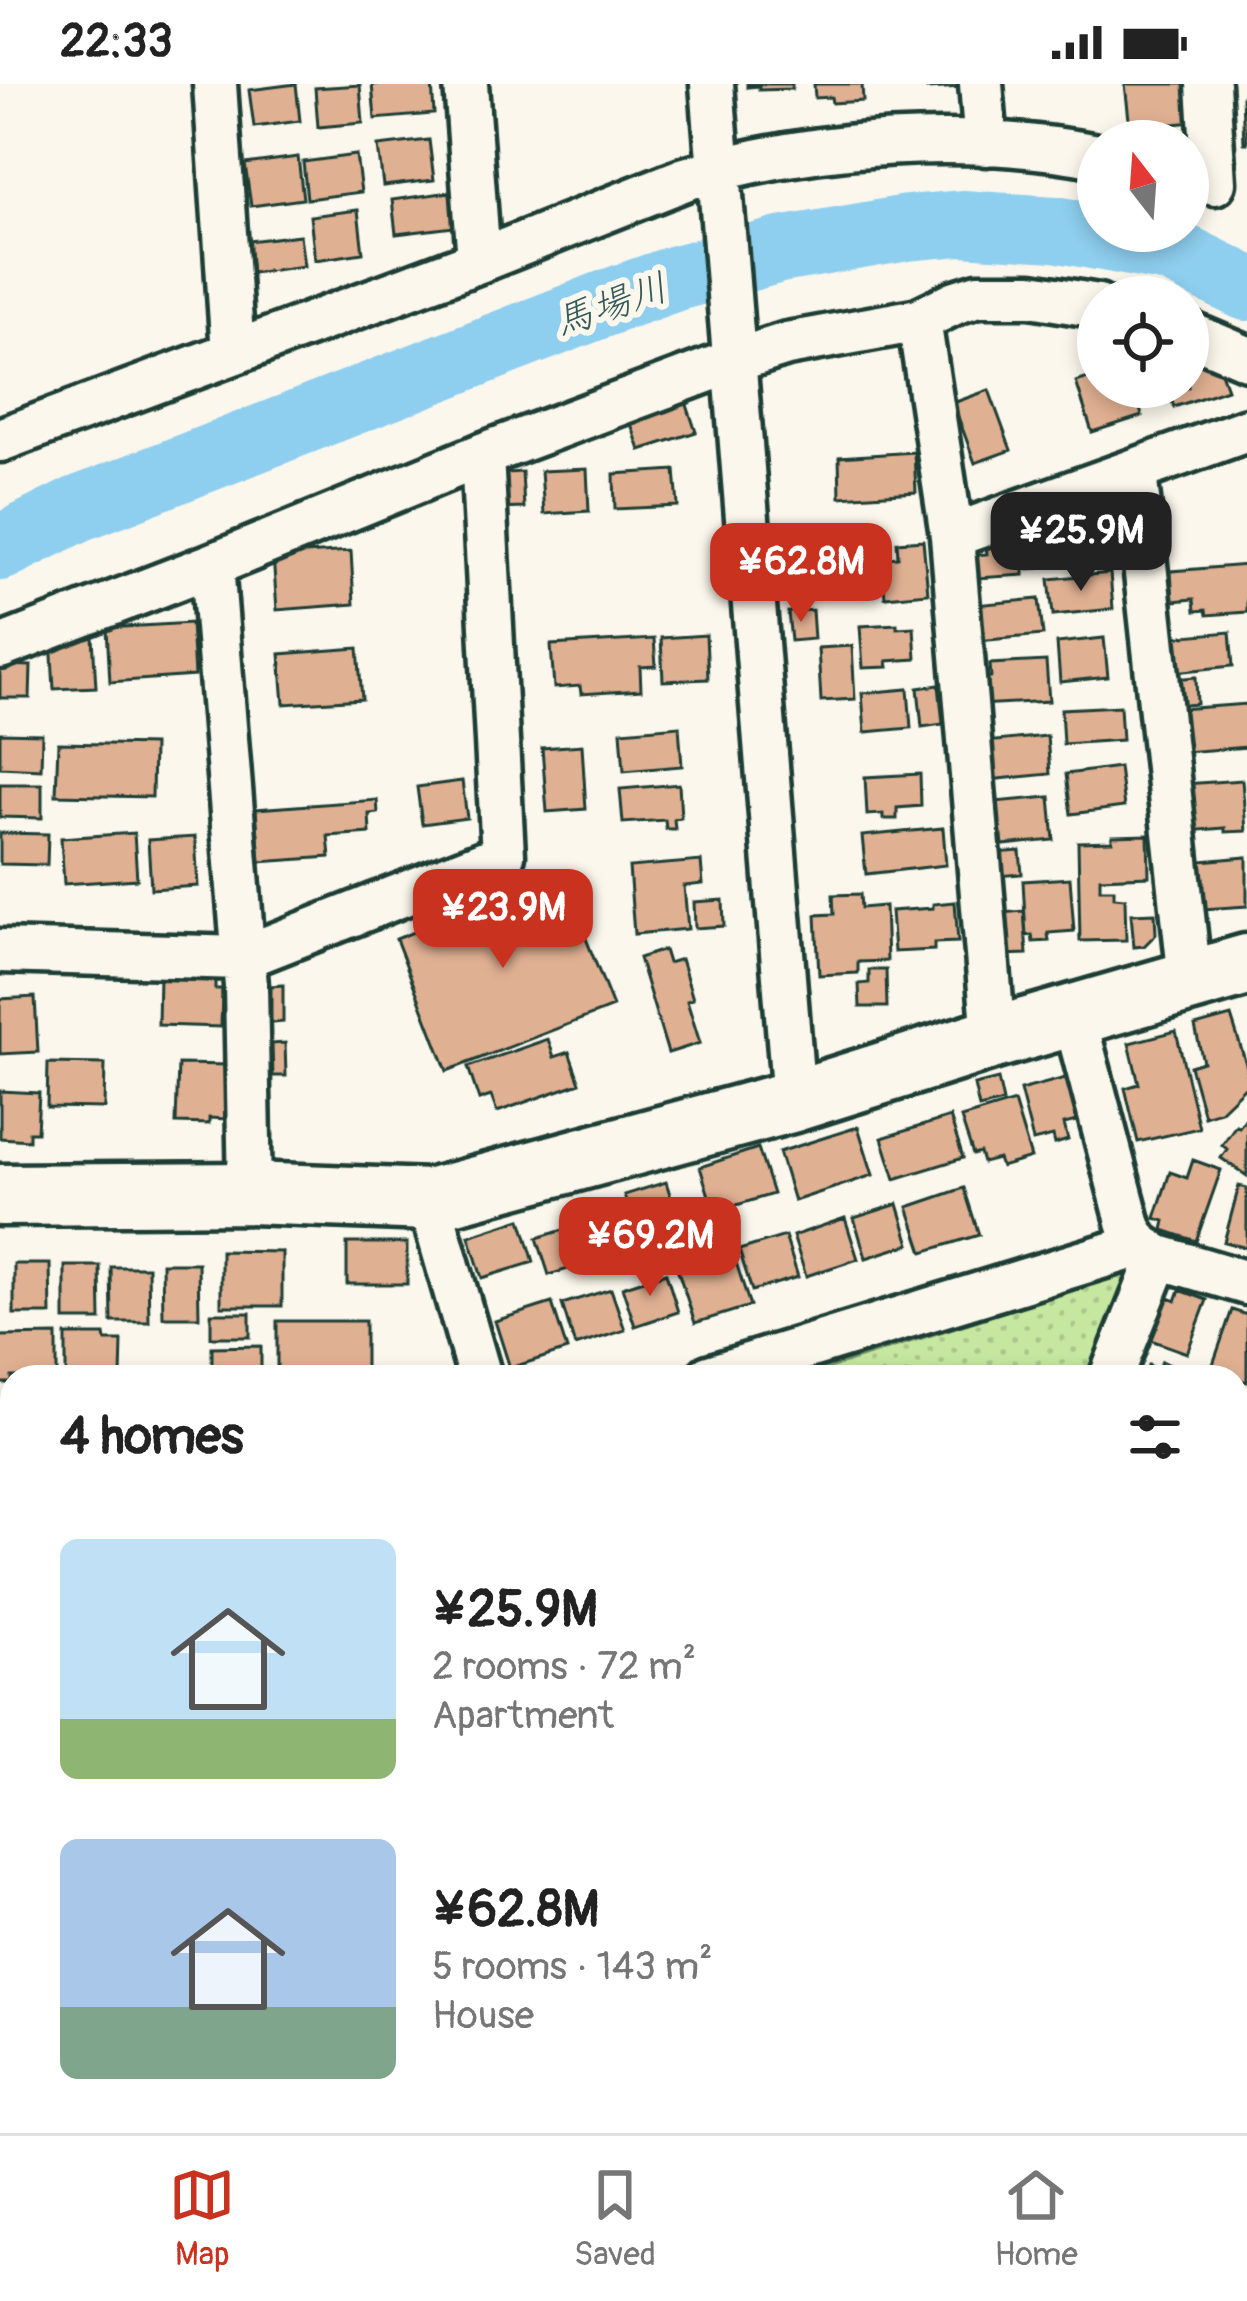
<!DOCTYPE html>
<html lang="en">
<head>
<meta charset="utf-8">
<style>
  body { margin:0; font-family:Pangolin,"Klee One",sans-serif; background:#f2f2f2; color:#222; height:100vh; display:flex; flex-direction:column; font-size:45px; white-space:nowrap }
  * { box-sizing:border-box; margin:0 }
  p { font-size:39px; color:#767676 }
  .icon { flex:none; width:66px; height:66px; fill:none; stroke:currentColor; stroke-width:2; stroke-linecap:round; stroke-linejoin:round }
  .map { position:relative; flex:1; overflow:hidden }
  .side { position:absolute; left:0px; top:1281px; width:1248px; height:768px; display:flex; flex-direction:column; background:#fff; border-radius:36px 36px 0 0; box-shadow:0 6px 18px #0003 }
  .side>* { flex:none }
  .needle { width:78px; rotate:343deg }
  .tools { position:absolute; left:1077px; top:36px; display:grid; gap:24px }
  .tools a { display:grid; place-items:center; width:132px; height:132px; border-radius:50%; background:#fff; box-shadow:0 6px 18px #0003; font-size:60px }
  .price { position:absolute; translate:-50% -102px; padding:0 27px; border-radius:24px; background:#c8321e; color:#fff; font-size:39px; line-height:78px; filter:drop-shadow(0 3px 6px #0008) }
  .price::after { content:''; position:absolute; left:50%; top:72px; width:36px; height:27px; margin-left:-18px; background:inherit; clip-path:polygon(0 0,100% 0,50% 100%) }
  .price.active { background:#222; color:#fff }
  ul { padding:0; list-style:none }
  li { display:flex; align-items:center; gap:36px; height:300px; padding:0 60px }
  li span { display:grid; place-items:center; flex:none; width:336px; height:240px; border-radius:18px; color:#555 }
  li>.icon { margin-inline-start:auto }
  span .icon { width:144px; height:144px; fill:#fffc; stroke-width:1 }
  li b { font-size:51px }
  h2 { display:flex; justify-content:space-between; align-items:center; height:144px; padding:0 60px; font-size:51px }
  .status { display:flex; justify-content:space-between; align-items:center; height:84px; padding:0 60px; background:#fff; direction:ltr }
  .status svg { height:33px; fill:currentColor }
  .dock { display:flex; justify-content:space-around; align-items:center; height:168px; border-top:3px solid #e0e0e0; background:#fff; font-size:33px; color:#767676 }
  .dock a { display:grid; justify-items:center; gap:6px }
  .dock .active { color:#c8321e }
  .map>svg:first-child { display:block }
</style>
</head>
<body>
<div class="status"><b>22:33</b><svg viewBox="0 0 49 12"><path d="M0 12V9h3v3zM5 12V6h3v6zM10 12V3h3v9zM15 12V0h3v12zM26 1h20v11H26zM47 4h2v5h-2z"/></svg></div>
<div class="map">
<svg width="1247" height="2049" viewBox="0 0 1247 2049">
  <defs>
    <pattern id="park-dots" width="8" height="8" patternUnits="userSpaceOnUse" patternTransform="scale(3)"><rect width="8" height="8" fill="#c5e7a0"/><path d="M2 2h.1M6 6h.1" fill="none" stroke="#a9c78a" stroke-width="1.8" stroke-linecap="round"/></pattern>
  </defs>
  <rect width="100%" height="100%" fill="#fbf7ec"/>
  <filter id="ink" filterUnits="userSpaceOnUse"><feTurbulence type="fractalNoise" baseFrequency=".00833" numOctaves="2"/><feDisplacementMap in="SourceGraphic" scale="24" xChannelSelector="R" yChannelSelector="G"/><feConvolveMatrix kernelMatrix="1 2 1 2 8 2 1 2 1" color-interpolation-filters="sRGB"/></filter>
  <g filter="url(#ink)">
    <path fill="url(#park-dots)" stroke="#72926a" stroke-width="3" d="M1136,1185L1086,1293H801Z"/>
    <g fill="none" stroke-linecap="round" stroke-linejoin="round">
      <path stroke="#8eceef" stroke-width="66" d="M0,464L78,425L614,216L676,194L780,166L907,144L962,139L1055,145L1169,166L1247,204
        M1236,1932H1247
        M732,2049L753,2037"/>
    </g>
    <path fill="#e0b092" stroke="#1f3d34" stroke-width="3" d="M296,0L300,37L254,43L249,6Z
      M372,0H432L434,30L375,35Z
      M747,0H792V5L759,6V2L747,3Z
      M814,0H862L863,17L832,19L831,13L815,14Z
      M927,0H963V3L927,5Z
      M1125,0H1190L1194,38L1130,44Z
      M360,1L363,39L318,43L315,4Z
      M1242,13H1247V59H1244Z
      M429,56L434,96L383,102L378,62Z
      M356,71L361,108L307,115L303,78Z
      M298,73L303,115L251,122L245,80Z
      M450,108L454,143L396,150L392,116Z
      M358,126L363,169L315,176L310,132Z
      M300,151L304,182L252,189L248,157Z
      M1215,272L1227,305L1174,323L1167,303H1188V281Z
      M1098,291V303H1149L1153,316L1139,321L1142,332L1092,348L1076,298Z
      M989,306L1011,366L975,379L953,319Z
      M685,315L696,348L640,366L629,334Z
      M914,368L916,408L840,413L839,373Z
      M587,385L589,427L544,430L541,387Z
      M675,386L678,422L615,425L614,390Z
      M522,388L524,424L493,425L491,390Z
      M1109,430L1112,466L1068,469L1066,434Z
      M844,455L849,507L791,512L790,504L785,505L781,461Z
      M1037,455L1039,484L1024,485V491L977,494L975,471L987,470L986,459Z
      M923,456L928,509L885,513L882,484L889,483L888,474L898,473L897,458Z
      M351,467L354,520L277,526L273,472Z
      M1247,481V528L1207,531L1206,526L1195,527L1194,515L1173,517L1171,487Z
      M1110,489L1113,525L1053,531L1049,495Z
      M1039,515L1043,551L977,557L974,521Z
      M812,526L814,555L791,557L788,528Z
      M191,539L194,592L110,598L107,544Z
      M897,540V544L914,543L916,575L887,577L888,583L863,584L860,542Z
      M1230,548L1233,582L1174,588L1171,553Z
      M706,551L708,595L663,597L661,554Z
      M93,553L96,603L54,605L51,555Z
      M1104,554L1108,593L1060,598L1057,559Z
      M654,555L656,582L640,583L641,606L581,610L580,602L554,604L551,561Z
      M852,562L855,615L821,617L818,564Z
      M358,564L362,615L284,620L280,570Z
      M1046,577L1049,617L980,621L979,594L991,593L990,580Z
      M0,581L31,582L30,614H0Z
      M1196,593L1197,620L1174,622L1173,595Z
      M939,601L943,640L922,643L918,604Z
      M908,605L911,644L865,648L862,609Z
      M1247,620V663L1184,668L1180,625Z
      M1120,622L1122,656L1063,660L1061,625Z
      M679,642L682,682L624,687L621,647Z
      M0,649L42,650L41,685L0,683Z
      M1047,652L1050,690L988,696L985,658Z
      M58,659L153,661L152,713L56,711Z
      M582,661L586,725L547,728L542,664Z
      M1119,683L1124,723L1071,730L1066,690Z
      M920,690L921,722L897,724V735H883V730L867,731L865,693Z
      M1242,696L1246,747L1225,748V744L1188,747L1184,700Z
      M462,697L467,734L422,740L417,703Z
      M0,700H42V734L0,733Z
      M679,700L681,734L674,735L675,745H666L665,736L623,739L620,705Z
      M1050,713L1054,756L1003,761L1002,752H997L994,718Z
      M377,716L378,729L369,730L370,749L328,752L330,773L260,778L256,725Z
      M943,744L946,781L866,790L862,752Z
      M0,749L48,750L47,781L0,780Z
      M134,749L137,795L64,800L61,754Z
      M1148,751L1149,792L1100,794V805H1114V813L1125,814L1126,856L1080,857L1078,758L1112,757V752Z
      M195,753L198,802L151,805L148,756Z
      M1020,767L1022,790L997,792L995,769Z
      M1247,773V822L1203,825L1189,778Z
      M701,777L703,800L684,802L688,845L634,850L629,783Z
      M561,791L613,923L447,987L396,855L448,834L443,819L478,805L481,811L503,803L506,812Z
      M1070,794L1074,847L1048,849L1049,857L1033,858L1032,851L1026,852L1023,797Z
      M860,810L861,824L885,822L887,877L858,878V889L819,891L816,831L834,830L833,811Z
      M723,816L724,842L695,844L694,818Z
      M955,818L958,858L934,859V866L894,868L891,827L933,824V820Z
      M1024,827L1027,870L1002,871L1000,829Z
      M1155,829L1156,850L1144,862L1134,863L1131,830Z
      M664,866L668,879L681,875L693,915L687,917L700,959L668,969L639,874Z
      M869,886H886L887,923H860L859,900L869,899Z
      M159,891L215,892V905H222L221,943L158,941Z
      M283,901V938L271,939V902Z
      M35,913L38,968L0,970V915Z
      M1231,932L1247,983V1001L1220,1027L1204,1032L1190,982L1203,978L1195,942Z
      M1176,947L1199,1044L1138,1058L1125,1004L1139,1000L1129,959Z
      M548,955L554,973L569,968L580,999L497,1028L491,1012L479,1016L468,983Z
      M285,959L286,992H273L272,960Z
      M48,979L105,980L104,1024L47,1023Z
      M178,980L230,981L227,1035L209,1034V1040L176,1039Z
      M1069,993L1081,1036L1064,1040L1068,1056L1055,1060L1053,1052L1033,1057L1020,1006Z
      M998,995L1003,1018L979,1024L974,1001Z
      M0,1007L39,1009L37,1048H29V1056L0,1054Z
      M1014,1018L1031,1074L1001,1083L998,1075L983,1079L980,1069L973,1071L961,1034Z
      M950,1033L963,1074L895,1095L882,1054Z
      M1246,1034L1247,1035V1092L1221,1074L1227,1065L1222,1061L1236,1041L1239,1043Z
      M858,1043L873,1091L794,1117L779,1068Z
      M758,1064L773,1110L714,1128L700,1083Z
      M1193,1076L1221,1086L1196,1157L1163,1146L1165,1137L1155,1134L1170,1088L1187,1094Z
      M666,1098L683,1151L641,1165L624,1111Z
      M1239,1102L1247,1104V1164L1224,1158Z
      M964,1104L979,1151L923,1168L908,1123Z
      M898,1120L910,1160L866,1174L854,1134Z
      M845,1134L858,1175L806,1192L793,1152Z
      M521,1135L534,1178L482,1194L469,1152Z
      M579,1141L591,1178L549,1191L537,1154Z
      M785,1152L798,1193L752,1207L739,1166Z
      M347,1159H407V1200H347Z
      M221,1167L282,1168V1222H221Z
      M733,1169L750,1222L695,1239L678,1187Z
      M162,1179H198L199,1233H163Z
      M14,1180H50L51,1230H14Z
      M65,1182H100L101,1236H65Z
      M111,1183H148L149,1238H112Z
      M666,1189L678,1228L635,1242L622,1203Z
      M611,1205L625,1246L575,1262L562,1220Z
      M1180,1206L1207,1216L1187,1269L1148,1255L1164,1212L1176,1217Z
      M552,1219L567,1266L510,1284L495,1237Z
      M1232,1226L1247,1231V1298L1211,1286Z
      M211,1229H250V1253H211Z
      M277,1237H365V1293H277Z
      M57,1251V1293H12V1299H0V1252Z
      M66,1251H105L106,1257H122L121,1293H66Z
      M261,1262V1293H212V1263Z
      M1162,1277L1194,1293H1143L1149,1281L1158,1286Z
      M1236,1309L1247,1319V1363L1236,1375Z
      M0,1395H12V1441H0Z
      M1247,1469V1527L1236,1517V1482Z
      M0,1473H12V1522H4L5,1526H0Z
      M0,1625H12V1666L0,1665Z
      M1236,1662L1247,1663V1708L1236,1707Z
      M0,1705H12V1746L0,1747Z
      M13,2037H86V2049H20V2047L13,2045Z
      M1189,2037H1230L1234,2049H1181L1178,2040Z
      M1162,2039L1165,2049H1129Z"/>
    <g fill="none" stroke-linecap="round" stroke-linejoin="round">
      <g stroke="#1f3d34" stroke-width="51">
        <path id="street" d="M215,0L233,269
          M466,0L479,177
          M712,0L794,1017
          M981,0L986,60
          M1208,0L1214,99
          M919,236L952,452L994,954
          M1188,249L1247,274
          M0,356L479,177L685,95C813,56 966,47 1098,72
          M1135,388L1190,896
          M952,452L1247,346
          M212,481L246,902L250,1109
          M0,563L212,481L482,371L733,277L787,260L919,236L956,218L978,211H1031L1098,222
          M0,867L242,874L503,771L482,371
          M1074,932L1130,1145L1140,1161L1159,1173L1247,1199
          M429,1116L480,1293
          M709,1293L1140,1161
          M1111,1293L1159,1173
          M0,1363H12
          M1236,1456L1247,1444
          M0,1580H12
          M1236,1603L1247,1592
          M1236,1646H1247
          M0,1800H12
          M1236,1999L1247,1998
          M115,2049V2037
          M280,2049L292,2037
          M1057,2049L1096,2037"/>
      </g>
      <g stroke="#1f3d34" stroke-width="69">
        <path id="secondary" d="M0,1111L250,1109L429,1116L794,1017L994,954L1247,881"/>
      </g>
      <use href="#street" stroke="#fbf7ec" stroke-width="42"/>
      <use href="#secondary" stroke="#fbf7ec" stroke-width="60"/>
    </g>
  </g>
  <g text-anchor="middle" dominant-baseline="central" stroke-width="12" stroke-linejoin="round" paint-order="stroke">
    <g font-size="39" font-style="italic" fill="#355a59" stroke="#fbf7ec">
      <text transform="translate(611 221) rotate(-19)">馬場川</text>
    </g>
  </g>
</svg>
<div class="tools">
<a><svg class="needle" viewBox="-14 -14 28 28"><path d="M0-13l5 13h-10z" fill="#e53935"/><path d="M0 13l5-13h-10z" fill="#767676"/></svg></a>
<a><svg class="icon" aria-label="locate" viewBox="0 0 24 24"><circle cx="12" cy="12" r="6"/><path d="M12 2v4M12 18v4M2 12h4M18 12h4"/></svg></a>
</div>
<b class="price active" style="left:1081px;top:510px">¥25.9M</b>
<b class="price" style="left:801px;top:541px">¥62.8M</b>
<b class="price" style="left:503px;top:887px">¥23.9M</b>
<b class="price" style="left:650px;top:1215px">¥69.2M</b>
<section class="side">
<h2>4 homes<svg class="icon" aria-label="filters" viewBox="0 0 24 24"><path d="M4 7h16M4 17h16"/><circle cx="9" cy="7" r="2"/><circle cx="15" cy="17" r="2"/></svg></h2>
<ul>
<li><span style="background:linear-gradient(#bfe0f5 75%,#8fb573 0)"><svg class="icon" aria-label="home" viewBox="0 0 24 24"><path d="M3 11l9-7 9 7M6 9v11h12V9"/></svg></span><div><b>¥25.9M</b><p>2 rooms · 72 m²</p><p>Apartment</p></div></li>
<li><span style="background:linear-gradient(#a9c7e8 70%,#7fa58c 0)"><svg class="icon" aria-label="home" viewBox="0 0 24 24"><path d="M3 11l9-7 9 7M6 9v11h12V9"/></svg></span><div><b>¥62.8M</b><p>5 rooms · 143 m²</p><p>House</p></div></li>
</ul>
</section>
</div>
<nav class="dock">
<a class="active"><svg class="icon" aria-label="map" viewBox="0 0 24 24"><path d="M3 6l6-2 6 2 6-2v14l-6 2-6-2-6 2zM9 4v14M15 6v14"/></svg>Map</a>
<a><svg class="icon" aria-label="saved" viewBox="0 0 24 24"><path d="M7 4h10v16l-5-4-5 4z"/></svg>Saved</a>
<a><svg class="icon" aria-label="home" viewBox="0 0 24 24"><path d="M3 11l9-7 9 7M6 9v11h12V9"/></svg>Home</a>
</nav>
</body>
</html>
